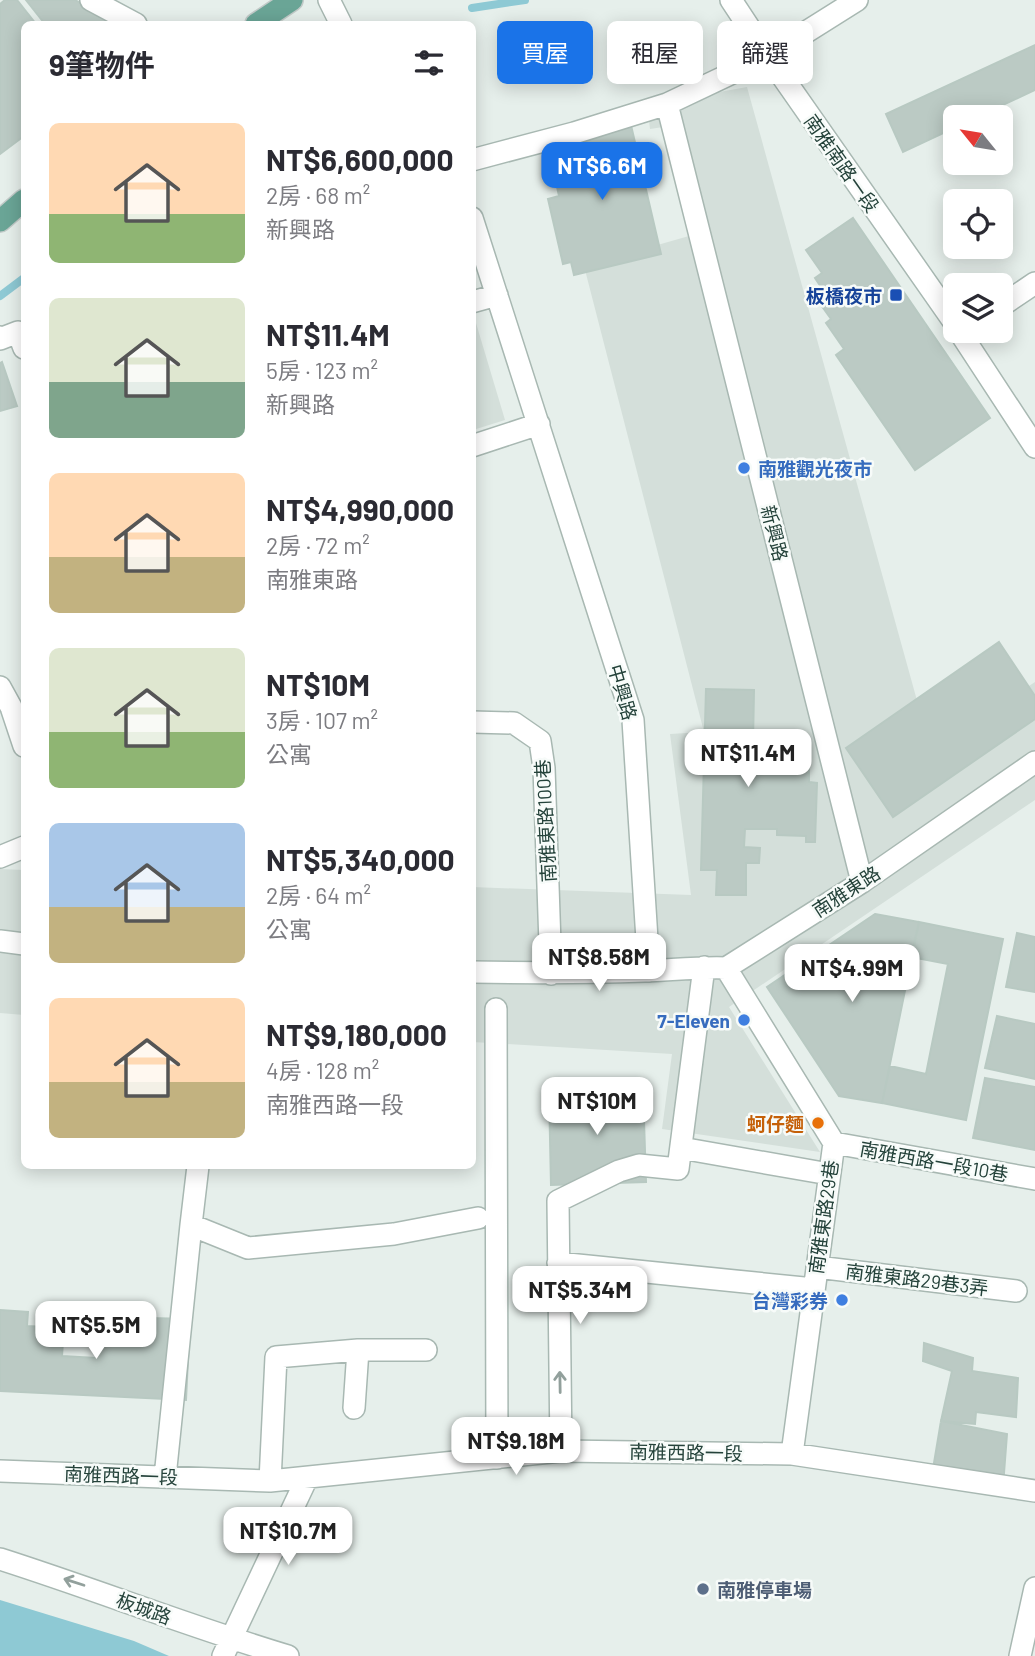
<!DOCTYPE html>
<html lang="zh-TW">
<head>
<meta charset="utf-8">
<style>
  body { margin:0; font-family:Barlow,"Noto Sans TC",sans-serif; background:#f7f7f7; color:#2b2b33; height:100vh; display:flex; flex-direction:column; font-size:26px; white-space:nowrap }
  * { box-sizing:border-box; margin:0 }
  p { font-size:23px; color:#7c7c81 }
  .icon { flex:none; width:38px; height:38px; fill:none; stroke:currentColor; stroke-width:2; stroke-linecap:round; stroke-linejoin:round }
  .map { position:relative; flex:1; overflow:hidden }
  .details { position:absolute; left:21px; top:21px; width:455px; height:1148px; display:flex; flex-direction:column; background:#fff; border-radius:10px; box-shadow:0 4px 18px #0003 }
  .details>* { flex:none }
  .banner { position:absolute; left:497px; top:21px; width:432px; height:63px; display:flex; gap:14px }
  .needle { width:46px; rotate:300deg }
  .fabs { position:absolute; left:943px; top:105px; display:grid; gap:14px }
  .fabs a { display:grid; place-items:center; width:70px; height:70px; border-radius:10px; background:#fff; box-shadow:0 4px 18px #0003; font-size:35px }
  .price { position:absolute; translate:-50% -60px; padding:0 16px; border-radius:14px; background:#fff; color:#222; font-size:23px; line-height:46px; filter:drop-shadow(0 2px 4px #0008) }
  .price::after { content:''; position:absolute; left:50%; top:42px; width:21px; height:16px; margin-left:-10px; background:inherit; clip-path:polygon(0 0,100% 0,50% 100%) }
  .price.selected { background:#1a73e8; color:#fff }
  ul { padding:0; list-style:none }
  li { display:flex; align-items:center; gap:21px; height:175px; padding:0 28px }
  li span { display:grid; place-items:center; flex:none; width:196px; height:140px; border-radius:10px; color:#555 }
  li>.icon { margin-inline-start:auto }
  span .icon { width:84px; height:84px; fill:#fffc; stroke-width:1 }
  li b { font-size:30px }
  h2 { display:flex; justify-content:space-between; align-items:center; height:84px; padding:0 28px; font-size:30px }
  .chip { padding:0 24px; border-radius:10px; background:#fff; box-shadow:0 4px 18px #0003; font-size:24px; line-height:63px }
  .chip.selected { background:#1a73e8; color:#fff }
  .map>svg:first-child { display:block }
</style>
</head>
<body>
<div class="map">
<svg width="1035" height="1656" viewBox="0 0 1035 1656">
  <rect width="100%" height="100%" fill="#e6efeb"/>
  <path fill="#d4dfda" d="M747,87L931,751L1035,682V800L729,1007L820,1152L662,1129L672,1054L473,1042L472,887L691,895L670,734L704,732L584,266L689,236L663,127L650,129L647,105Z
    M473,313L505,420L473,430L472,313Z
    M0,869L24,870V1015L0,1013Z"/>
  <path fill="#8ec9d4" d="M0,1600L134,1641L169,1656H0Z"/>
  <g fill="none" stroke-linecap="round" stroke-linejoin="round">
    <path stroke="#8ec9d4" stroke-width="8" d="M472,8L525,0
      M0,296L24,278"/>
  </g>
  <path fill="#bbcac4" stroke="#b8c9c2" stroke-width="2" d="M5,0H17L36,24H24V136L0,154V4Z
    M26,0H75L117,24H45Z
    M1035,45V90L977,117H956V127L903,152L886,114Z
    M630,121L661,254L574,275L571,262L563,264L548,199L559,196L549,150L601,137L599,129Z
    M853,218L990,418L915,470L836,355L844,349L826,323L831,319L821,305L829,299L815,278L822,273L806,250Z
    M2,362L17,406L0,411V363Z
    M999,642L1035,696V719L893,817L846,748Z
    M706,689L754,690L753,744L809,745V782L817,783L815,842H806V836L777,835V829H745L744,847L760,848L759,863H746V895H716L717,870H701Z
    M875,914L919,922L882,1103L839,1096L767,987Z
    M919,922L1003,939L966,1120L882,1103L890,1066L926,1074L948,964L911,957Z
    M1017,933L1035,937V992L1006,987Z
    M997,1016L1035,1024V1079L985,1068Z
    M985,1078L1035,1087V1150L973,1138Z
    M643,1089L646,1182L551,1185L549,1092Z
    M0,1310L28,1312L27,1326L64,1328L62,1356L97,1358L98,1329L149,1332V1318L190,1319L186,1400L0,1391Z
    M924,1343L973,1358L972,1371L1018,1378L1016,1417L976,1412L975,1424L941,1421L952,1371L923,1361Z
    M941,1421L1007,1434L1003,1486L932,1475Z"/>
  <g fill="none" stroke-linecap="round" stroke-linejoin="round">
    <g stroke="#a8b8b2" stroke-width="24">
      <path id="minor" d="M91,0L136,24
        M329,0L341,24
        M731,0L768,56L956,325
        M857,0L768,56L667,104L862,882
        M472,160L574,133L667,104
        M472,218L633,720L649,971
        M472,302L497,295
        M1001,306L1035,283
        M959,331L1035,447
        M0,337V339L18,332L24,348
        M472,446L539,424
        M0,687L11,707L24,746
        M472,722L514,723L540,741L544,768L551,974
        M0,857L24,847
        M0,941L24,944
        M726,968L834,1143L792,1454
        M472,972C530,973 587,973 645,971C672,970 699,967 726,968L862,882L1035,762
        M496,1009L497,1458
        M834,1143L1035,1179
        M681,1148L829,1174
        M191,1225L248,1248L394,1234L478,1218
        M558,1263L814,1289
        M817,1267L1016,1291
        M354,1408L358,1350H426
        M561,1451L558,1201L619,1171L639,1165L678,1169L704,967
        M0,1471L270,1481L561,1451L792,1454L1035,1491
        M165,1477L191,1225L198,1166
        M270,1481L276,1357L358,1350
        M0,1559C97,1590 191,1627 288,1656
        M223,1656L307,1478
        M1020,1656L1035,1588"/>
    </g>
    <g stroke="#c2cac8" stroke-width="24">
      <path id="major" d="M256,24L292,0
        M0,221L24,200"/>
    </g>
    <use href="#minor" stroke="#fff" stroke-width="21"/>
    <use href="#major" stroke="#6aa596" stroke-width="21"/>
  </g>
  <defs><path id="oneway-shaft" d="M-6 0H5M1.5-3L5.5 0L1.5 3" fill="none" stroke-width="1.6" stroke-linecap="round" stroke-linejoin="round" transform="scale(1.75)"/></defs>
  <g stroke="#92a09c">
    <use href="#oneway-shaft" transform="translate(560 1382) rotate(-91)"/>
    <use href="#oneway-shaft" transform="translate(74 1582) rotate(-162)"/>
  </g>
  <rect fill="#1a4fb4" stroke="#f7fbf9" stroke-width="2.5" x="889" y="288" width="14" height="14" rx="3.5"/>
  <g fill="#3f7fe0" stroke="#f7fbf9" stroke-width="2.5">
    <circle cx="744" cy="468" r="7"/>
    <circle cx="744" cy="1020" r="7"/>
    <circle cx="842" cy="1300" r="7"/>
  </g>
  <circle fill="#e8710a" stroke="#f7fbf9" stroke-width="2.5" cx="818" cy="1123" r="7"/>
  <circle fill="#5c6f8a" stroke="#f7fbf9" stroke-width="2.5" cx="703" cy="1589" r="7"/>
  <g text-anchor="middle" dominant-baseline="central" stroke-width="5" stroke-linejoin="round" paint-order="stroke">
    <g font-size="19" fill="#24423a" stroke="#f7fbf9">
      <text transform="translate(842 163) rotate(55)">南雅南路一段</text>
      <text transform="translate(775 533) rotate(76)">新興路</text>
      <text transform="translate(623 692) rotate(74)">中興路</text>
      <text transform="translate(545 821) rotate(-93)">南雅東路100巷</text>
      <text transform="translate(846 891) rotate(-33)">南雅東路</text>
      <text transform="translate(934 1161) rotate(10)">南雅西路一段10巷</text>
      <text transform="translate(823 1217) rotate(-82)">南雅東路29巷</text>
      <text transform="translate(917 1279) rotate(7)">南雅東路29巷3弄</text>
      <text transform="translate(686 1452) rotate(1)">南雅西路一段</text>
      <text transform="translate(121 1475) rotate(2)">南雅西路一段</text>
      <text transform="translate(144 1608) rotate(20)">板城路</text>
    </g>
    <g font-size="19" font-weight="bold" fill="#164399" stroke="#f7fbf9" text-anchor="end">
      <text x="882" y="295">板橋夜市</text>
    </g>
    <g font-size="19" font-weight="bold" fill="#366cbe" stroke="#f7fbf9" text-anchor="end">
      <text x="758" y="468" text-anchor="start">南雅觀光夜市</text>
      <text x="730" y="1020">7-Eleven</text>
      <text x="828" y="1300">台灣彩券</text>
    </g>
    <g font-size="19" font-weight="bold" fill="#c56008" stroke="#f7fbf9" text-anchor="end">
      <text x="804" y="1123">蚵仔麵</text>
    </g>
    <g font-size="19" font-weight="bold" fill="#4e5e75" stroke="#f7fbf9" text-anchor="start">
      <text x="717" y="1589">南雅停車場</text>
    </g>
  </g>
</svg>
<div class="fabs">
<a><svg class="needle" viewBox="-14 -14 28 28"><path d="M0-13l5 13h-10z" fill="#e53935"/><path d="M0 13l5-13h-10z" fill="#7c7c81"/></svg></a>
<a><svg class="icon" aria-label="locate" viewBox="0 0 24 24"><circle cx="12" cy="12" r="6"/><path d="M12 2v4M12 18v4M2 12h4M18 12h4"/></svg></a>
<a><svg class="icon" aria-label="layers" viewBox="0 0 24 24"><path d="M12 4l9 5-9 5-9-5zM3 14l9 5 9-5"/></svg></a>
</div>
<b class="price selected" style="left:602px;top:202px">NT$6.6M</b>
<b class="price" style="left:748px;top:789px">NT$11.4M</b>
<b class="price" style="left:599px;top:993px">NT$8.58M</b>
<b class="price" style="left:852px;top:1004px">NT$4.99M</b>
<b class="price" style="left:597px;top:1137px">NT$10M</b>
<b class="price" style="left:580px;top:1326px">NT$5.34M</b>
<b class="price" style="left:96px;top:1361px">NT$5.5M</b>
<b class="price" style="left:516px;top:1477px">NT$9.18M</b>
<b class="price" style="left:288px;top:1567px">NT$10.7M</b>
<div class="banner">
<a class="chip selected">買屋</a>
<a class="chip">租屋</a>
<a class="chip">篩選</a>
</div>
<section class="details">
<h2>9筆物件<svg class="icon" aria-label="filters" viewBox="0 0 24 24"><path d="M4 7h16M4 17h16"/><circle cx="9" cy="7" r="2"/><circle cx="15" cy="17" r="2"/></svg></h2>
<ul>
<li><span style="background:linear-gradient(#ffd9b3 65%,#8fb573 0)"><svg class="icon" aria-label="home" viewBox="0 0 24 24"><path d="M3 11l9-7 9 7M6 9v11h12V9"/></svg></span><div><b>NT$6,600,000</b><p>2房 · 68 m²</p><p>新興路</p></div></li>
<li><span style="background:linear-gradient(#dfe7d0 60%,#7fa58c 0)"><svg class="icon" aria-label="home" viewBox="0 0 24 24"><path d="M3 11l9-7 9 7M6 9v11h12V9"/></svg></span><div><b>NT$11.4M</b><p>5房 · 123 m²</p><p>新興路</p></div></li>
<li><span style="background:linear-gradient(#ffd9b3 60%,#c2b280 0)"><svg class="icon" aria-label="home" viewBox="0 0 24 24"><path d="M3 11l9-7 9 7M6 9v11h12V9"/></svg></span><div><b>NT$4,990,000</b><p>2房 · 72 m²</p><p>南雅東路</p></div></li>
<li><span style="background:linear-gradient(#dfe7d0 60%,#8fb573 0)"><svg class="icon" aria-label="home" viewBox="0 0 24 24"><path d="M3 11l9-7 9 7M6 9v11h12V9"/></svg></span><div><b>NT$10M</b><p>3房 · 107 m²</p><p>公寓</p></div></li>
<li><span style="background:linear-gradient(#a9c7e8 60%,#c2b280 0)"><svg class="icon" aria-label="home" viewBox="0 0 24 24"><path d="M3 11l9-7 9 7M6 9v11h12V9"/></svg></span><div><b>NT$5,340,000</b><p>2房 · 64 m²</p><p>公寓</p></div></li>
<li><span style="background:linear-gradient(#ffd9b3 60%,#c2b280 0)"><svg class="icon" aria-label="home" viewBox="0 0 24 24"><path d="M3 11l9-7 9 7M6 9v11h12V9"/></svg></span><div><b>NT$9,180,000</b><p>4房 · 128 m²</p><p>南雅西路一段</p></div></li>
</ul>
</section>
</div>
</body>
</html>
